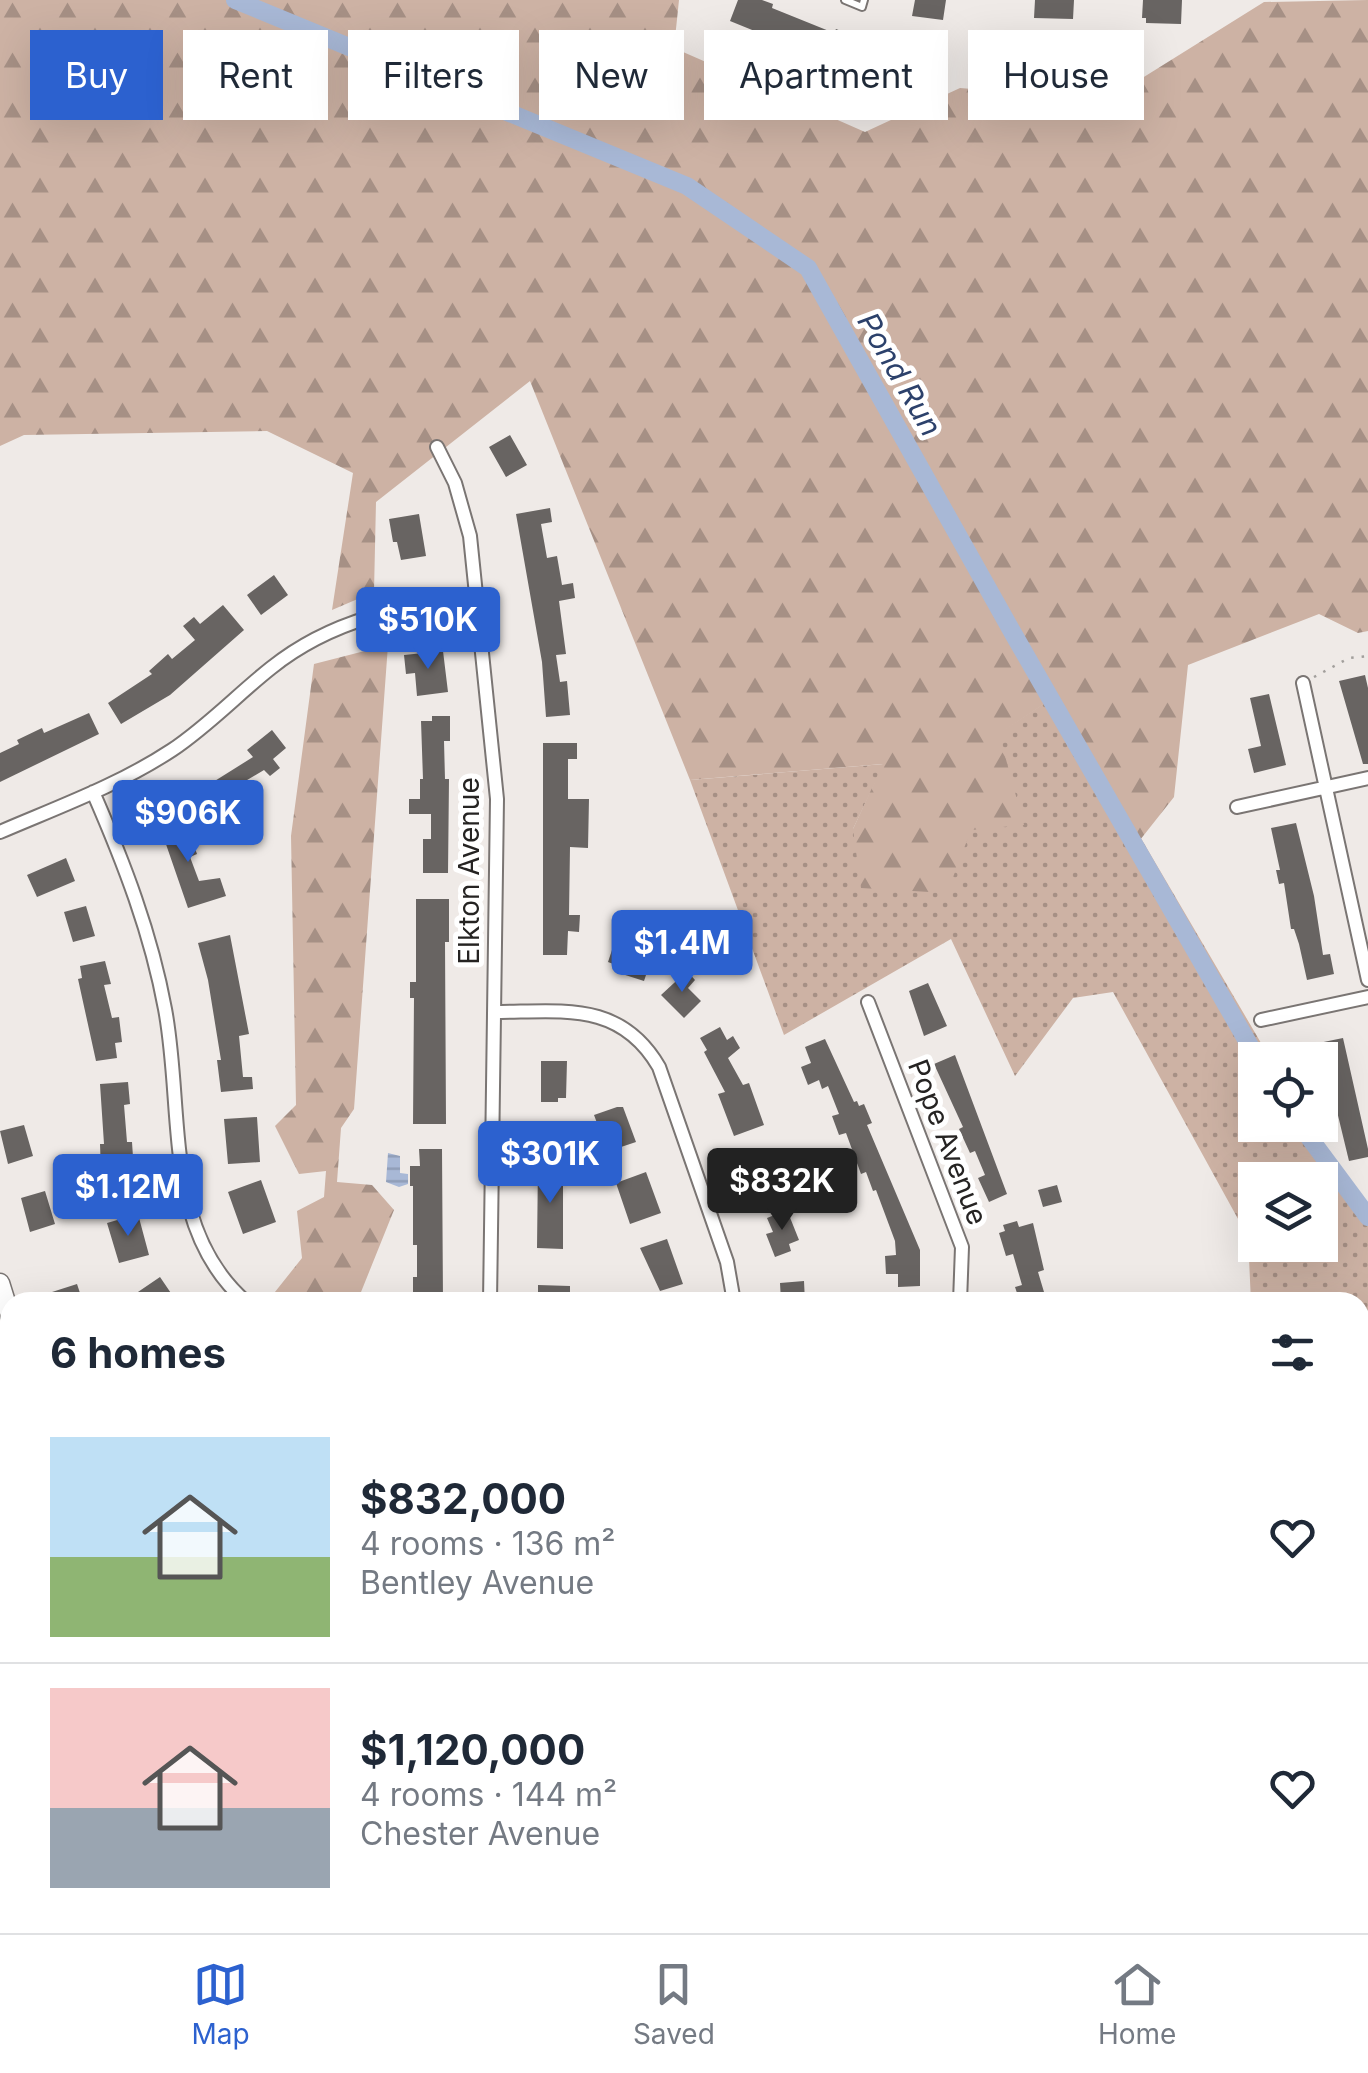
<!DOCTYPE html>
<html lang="en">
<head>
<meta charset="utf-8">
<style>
  body { margin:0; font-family:Inter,sans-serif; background:#f2f2f3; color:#1f2937; height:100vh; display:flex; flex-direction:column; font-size:38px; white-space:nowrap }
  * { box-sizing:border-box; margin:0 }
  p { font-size:32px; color:#747a83 }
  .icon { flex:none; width:55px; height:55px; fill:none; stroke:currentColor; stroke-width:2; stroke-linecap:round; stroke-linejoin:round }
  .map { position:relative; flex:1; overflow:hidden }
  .sheet { position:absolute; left:0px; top:1292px; width:1370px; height:642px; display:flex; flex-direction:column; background:#fff; border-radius:30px 30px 0 0; box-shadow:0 10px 40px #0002 }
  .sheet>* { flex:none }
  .guide { position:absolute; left:30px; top:30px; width:1310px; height:90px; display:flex; gap:20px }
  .buttons { position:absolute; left:1238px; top:1042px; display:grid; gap:20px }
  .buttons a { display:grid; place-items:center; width:100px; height:100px; border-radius:0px; background:#fff; box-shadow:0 10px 40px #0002; font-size:50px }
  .price { position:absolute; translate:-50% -85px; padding:0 22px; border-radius:10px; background:#2c61cf; color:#fff; font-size:32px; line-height:65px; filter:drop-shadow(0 2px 5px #0008) }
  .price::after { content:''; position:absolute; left:50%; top:60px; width:30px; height:22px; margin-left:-15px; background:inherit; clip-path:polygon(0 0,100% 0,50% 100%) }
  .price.active { background:#222; color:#fff }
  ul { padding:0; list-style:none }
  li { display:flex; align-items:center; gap:30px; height:250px; padding:0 50px }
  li+li { border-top:2px solid #e0e1e3 }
  li span { display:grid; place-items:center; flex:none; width:280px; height:200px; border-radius:0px; color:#555 }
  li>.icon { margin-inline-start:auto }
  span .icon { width:120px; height:120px; fill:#fffc; stroke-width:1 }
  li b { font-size:42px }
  h2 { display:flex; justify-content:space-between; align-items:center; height:120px; padding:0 50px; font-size:42px }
  .pill { padding:0 35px; border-radius:0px; background:#fff; box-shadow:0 10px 40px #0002; font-size:35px; line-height:90px }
  .pill.active { background:#2c61cf; color:#fff }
  .tabs { display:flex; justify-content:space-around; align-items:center; height:140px; border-top:2px solid #e0e1e3; background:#fff; font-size:28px; color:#747a83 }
  .tabs a { display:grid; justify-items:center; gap:5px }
  .tabs .active { color:#2c61cf }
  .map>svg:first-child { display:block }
</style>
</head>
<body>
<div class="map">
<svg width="1368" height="1933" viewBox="0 0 1368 1933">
  <defs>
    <pattern id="green-dots" width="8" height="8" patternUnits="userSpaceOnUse" patternTransform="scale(2.5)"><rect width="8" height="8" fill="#cdb2a4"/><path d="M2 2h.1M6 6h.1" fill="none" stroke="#a69085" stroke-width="1.8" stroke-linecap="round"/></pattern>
    <pattern id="forest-firs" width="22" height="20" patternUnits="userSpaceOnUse" patternTransform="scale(2.5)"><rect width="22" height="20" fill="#cdb2a4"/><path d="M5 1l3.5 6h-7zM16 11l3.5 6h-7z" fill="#a69085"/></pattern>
    <pattern id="water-rules" width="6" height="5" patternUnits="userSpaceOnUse" patternTransform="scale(2.5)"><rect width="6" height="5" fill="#a8b8d6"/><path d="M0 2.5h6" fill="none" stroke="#909eb7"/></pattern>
  </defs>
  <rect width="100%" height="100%" fill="#efeae7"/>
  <path fill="url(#green-dots)" fill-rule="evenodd" d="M1057,695L1271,1060H1255V1125H1310L1368,1222V1695L1360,1694V1302H1251L1248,1237L1113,992L1073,998L1015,1076L951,939L784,1035L690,780L884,764L853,829ZM1255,1180H1320V1245H1255Z
    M220,1925H288L291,1933H223Z"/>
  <path fill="url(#forest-firs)" d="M0,0H679L674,48L865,132L960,88L1107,100L1264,2L1368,0V631L1358,633L1319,614L1188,665L1174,797L1140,840L1056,696L999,734L1024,825L971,830L947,893L861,888L853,829L883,764L690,780L530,381L376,502L374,592L332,610L353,473L267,431L24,435L0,446Z
    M388,645L354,1109L341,1128L337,1182L372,1185L394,1210L357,1302H267L302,1258L297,1211L324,1197L326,1171L299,1174L275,1126L296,1105L291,836L314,664Z
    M288,1925H606V1933H291Z"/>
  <path fill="#cdb2a4" d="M1368,1463V1613L1360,1622V1468Z"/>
  <path fill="url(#water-rules)" d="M388,1153L400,1156V1173L408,1174V1184L399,1187L386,1182Z"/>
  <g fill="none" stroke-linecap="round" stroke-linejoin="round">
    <path stroke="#a8b8d6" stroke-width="18" d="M235,0L687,186L808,268L1014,635L1258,1060
      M1300,1125L1368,1217"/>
  </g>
  <path fill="#686462" d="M738,0H762L773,4L772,8L834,33L836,29L882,47L875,64L863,59L858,71L825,59L824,63L760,38L762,34L730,21Z
    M915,0H946L943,20L912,16Z
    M1035,0H1074L1073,19L1034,18Z
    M1143,0H1182L1181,24L1146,23V18H1142Z
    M510,435L527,465L506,477L489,447Z
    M550,508L552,522L541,524L547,558L557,556L562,585L573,583L575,598L559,601L566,654L556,655L560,682L567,681L570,715L546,717L542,662L516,514Z
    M419,514L426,556L401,560L397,542H393L389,519Z
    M274,575L288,595L261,615L247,595Z
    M223,605L244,630L170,695L121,724L108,703L152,674L149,671L168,654L172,659L195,640L183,626L194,617L200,624Z
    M443,651L448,692L417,696L415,673L406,674L404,655Z
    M1365,675L1368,688V764H1363L1339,681Z
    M1269,694L1286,765L1254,773L1248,749L1261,746L1250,698Z
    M89,713L99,734L0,782V753L19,744L17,740L42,728L44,733Z
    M432,716H450V741H444L445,779H449L448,873H423V839H431V814H409V799H420V779H423L421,721H432Z
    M272,730L286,748L273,759L280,768L270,776L264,770L242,783L246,790L215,810L202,789L253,757L247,750Z
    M543,743H577V759H568V799H589L588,848L570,847L569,915H580L579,932L568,931L567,955H543Z
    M183,816L197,854L190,857L199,881L220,878L226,896L188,908L159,824Z
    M1296,823L1314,896L1323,955L1330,954L1334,974L1307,980L1299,944L1294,929H1291L1284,883L1279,884L1276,870H1280L1271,828Z
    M66,858L75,881L37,897L27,875Z
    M416,899H449V942H445L446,1124H413L414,998H410V982H416Z
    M86,906L95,936L73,942L64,912Z
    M230,935L249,1034L239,1036L243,1077H252L253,1089L221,1092L217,1060H221L208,980L198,943Z
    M615,941L633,947L634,941L647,945L642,960L650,963L644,981L619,973L621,967L608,962Z
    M105,961L111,984L104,985L112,1018L119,1017L122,1042L115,1043L117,1058L96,1061L78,979L82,978L80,966Z
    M687,971L695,980L688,988L701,1001L684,1018L661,995Z
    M928,983L947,1026L924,1036L909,991Z
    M720,1027L727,1040L733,1036L740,1048L728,1058L743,1085L749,1083L764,1125L734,1136L718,1094L725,1092L704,1052L707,1050L700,1038Z
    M1343,1038L1368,1149V1157L1349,1161L1326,1066L1320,1067V1060H1312L1309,1045Z
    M825,1039L854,1102L857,1101L859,1106L864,1104L872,1123L867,1125L920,1250V1286L898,1287V1274H886L885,1256L896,1255L895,1241L876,1190L873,1191L866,1172L861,1174L846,1133L839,1135L832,1116L839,1114L828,1086L822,1089L819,1080L808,1085L801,1067L811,1063L805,1047Z
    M955,1055L1007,1194L989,1202L978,1178L985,1175L975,1151L970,1153L959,1129L963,1127L934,1064Z
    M541,1061H567L566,1098H558V1102H541Z
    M128,1082L130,1104L124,1105L127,1142H132L135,1187L93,1189L92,1172H101L100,1144H104L100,1084Z
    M617,1107H623L636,1142L612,1150L607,1137L603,1139L594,1115Z
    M257,1117L260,1162L228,1164L224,1119Z
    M24,1125L33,1156L8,1164L0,1131Z
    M419,1149H442L443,1302H413V1277H417V1245H413V1186H410V1166H420Z
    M763,1151L775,1182L751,1191L740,1160Z
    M538,1163H563V1249L537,1248Z
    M646,1172L661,1213L630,1224L616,1183Z
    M261,1180L276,1222L243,1234L228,1192Z
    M1057,1185L1062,1202L1043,1207L1038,1190Z
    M45,1191L55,1224L30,1232L21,1198Z
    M787,1210L799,1240L789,1244L791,1251L775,1257L766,1234L773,1232L767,1218Z
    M138,1214L149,1255L119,1263L107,1223Z
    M1017,1221L1019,1227L1033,1223L1044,1270L1038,1272L1047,1302H1020L1015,1287L1022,1285L1013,1254L1006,1256L999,1233L1005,1231L1003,1225Z
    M667,1239L683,1284L660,1291L640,1248Z
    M160,1277L177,1302H141L135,1294Z
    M804,1281L805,1302H781L780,1283Z
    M77,1284L83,1302H56L52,1292Z
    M538,1285L570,1286V1302H538Z"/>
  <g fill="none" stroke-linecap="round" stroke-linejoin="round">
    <g stroke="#7a7573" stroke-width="10">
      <path id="lane" d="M845,0L862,7L864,0
        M0,1440L10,1442"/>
    </g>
    <g stroke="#7a7573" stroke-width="16">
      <path id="street" d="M437,447L455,483L470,536L497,799L490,1302
        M1303,683L1368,980
        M93,792C124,863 151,933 165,1009C184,1109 162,1229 246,1302
        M1237,807L1368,778
        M0,832C58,807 119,785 172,750C208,726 238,694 271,668C332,619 402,606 477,596
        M868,1002L962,1247L960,1302
        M494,1012C561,1012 620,1000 659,1067L727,1262L734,1302
        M1261,1020L1368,997
        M0,1606H10
        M0,1843H10
        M932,1925L1205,1933
        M717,1933V1925
        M1362,1933L1368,1840"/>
    </g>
    <g stroke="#7a7573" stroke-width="21">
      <path id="secondary" d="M0,1283L10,1315
        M199,1925L202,1933"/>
    </g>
    <path stroke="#a29f9c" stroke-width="2.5" stroke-dasharray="2.5 8" stroke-linecap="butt" d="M1314,677L1349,658L1368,656"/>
    <use href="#lane" stroke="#fff" stroke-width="6"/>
    <use href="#street" stroke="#fff" stroke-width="12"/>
    <use href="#secondary" stroke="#fff" stroke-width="18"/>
  </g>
  <g text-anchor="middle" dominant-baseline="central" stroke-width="10" stroke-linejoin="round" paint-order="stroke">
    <g font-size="28" fill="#252322" stroke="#fff">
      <text transform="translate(469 871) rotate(-90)">Elkton Avenue</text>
      <text transform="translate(948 1142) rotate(69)">Pope Avenue</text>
    </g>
    <g font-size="30" font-style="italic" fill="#2c416b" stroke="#fff">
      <text transform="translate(900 374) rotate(60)">Pond Run</text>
    </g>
  </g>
</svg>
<div class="buttons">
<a><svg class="icon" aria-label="locate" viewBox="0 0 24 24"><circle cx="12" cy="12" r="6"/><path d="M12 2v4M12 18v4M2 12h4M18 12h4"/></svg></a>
<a><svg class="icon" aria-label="layers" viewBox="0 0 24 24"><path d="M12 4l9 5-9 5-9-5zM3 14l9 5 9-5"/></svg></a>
</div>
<b class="price" style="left:428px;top:672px">$510K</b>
<b class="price" style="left:188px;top:865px">$906K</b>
<b class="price" style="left:682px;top:995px">$1.4M</b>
<b class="price" style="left:550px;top:1206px">$301K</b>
<b class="price active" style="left:782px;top:1233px">$832K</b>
<b class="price" style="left:128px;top:1239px">$1.12M</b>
<div class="guide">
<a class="pill active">Buy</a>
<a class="pill">Rent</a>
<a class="pill">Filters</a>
<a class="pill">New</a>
<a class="pill">Apartment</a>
<a class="pill">House</a>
</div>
<section class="sheet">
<h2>6 homes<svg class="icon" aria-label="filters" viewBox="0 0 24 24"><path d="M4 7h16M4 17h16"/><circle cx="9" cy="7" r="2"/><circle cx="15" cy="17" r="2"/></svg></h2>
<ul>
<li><span style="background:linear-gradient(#bfe0f5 60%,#8fb573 0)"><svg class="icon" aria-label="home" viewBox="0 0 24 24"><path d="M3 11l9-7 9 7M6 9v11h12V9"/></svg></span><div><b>$832,000</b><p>4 rooms · 136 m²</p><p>Bentley Avenue</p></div><svg class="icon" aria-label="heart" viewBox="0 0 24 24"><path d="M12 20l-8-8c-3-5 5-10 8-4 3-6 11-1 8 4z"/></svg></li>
<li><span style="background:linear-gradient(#f6c9c9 60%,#9aa5b1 0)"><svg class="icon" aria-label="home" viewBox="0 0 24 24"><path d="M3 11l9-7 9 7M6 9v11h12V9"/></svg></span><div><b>$1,120,000</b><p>4 rooms · 144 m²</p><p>Chester Avenue</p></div><svg class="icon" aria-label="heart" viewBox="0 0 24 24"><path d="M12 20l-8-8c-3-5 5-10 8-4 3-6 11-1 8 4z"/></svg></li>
</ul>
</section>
</div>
<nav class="tabs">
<a class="active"><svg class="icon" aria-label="map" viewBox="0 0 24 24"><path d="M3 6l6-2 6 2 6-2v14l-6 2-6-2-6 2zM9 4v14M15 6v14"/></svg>Map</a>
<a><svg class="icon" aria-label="saved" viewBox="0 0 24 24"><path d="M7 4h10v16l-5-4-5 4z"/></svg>Saved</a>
<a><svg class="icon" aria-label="home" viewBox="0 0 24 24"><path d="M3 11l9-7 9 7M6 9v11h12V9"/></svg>Home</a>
</nav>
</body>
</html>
